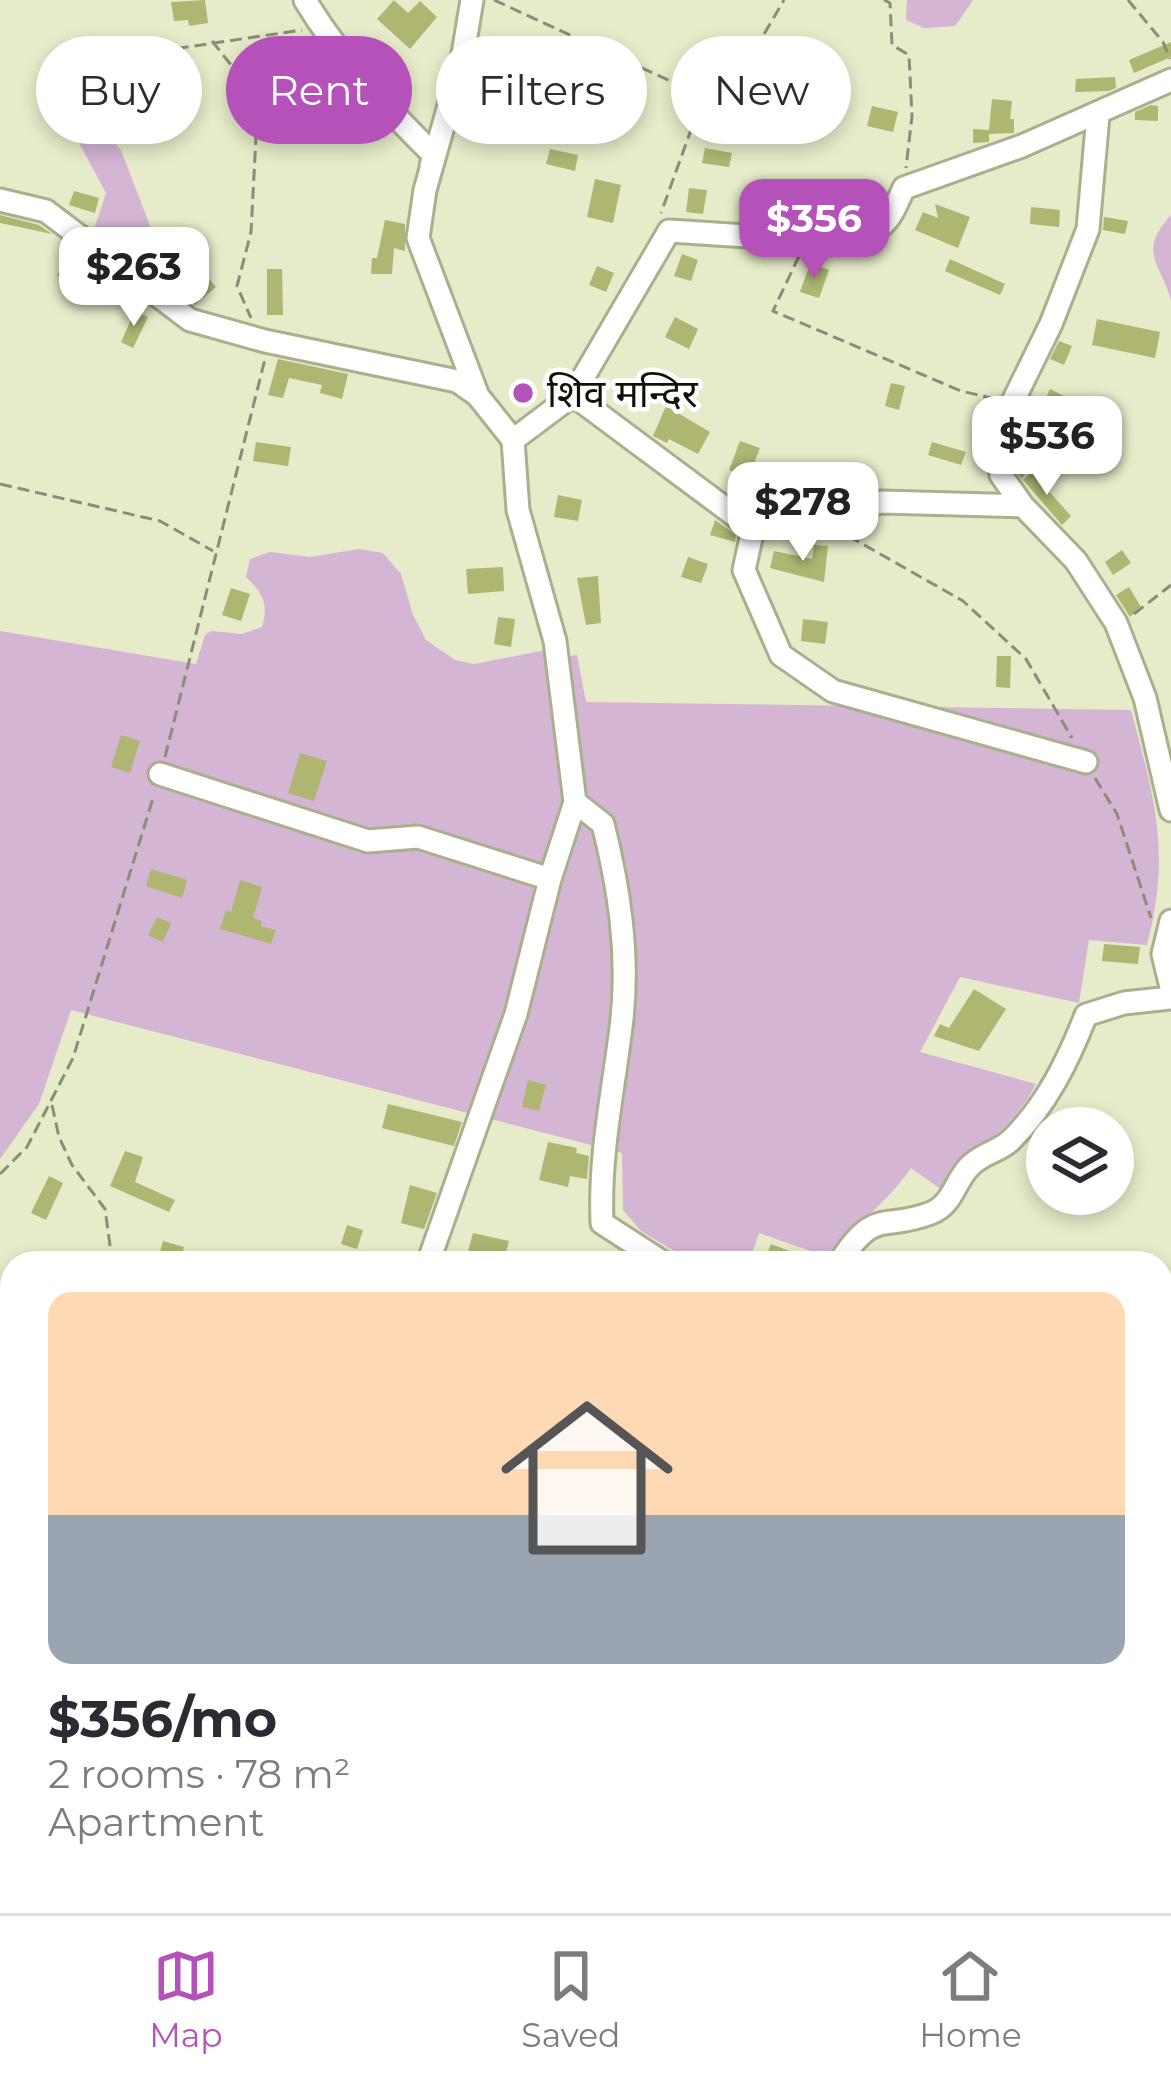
<!DOCTYPE html>
<html lang="en">
<head>
<meta charset="utf-8">
<style>
  body { margin:0; font-family:Montserrat,"Noto Sans Devanagari",sans-serif; background:#f7f7f7; color:#2b2b33; height:100vh; display:flex; flex-direction:column; font-size:45px; white-space:nowrap }
  * { box-sizing:border-box; margin:0 }
  p { font-size:39px; color:#7c7c81 }
  .icon { flex:none; width:66px; height:66px; fill:none; stroke:currentColor; stroke-width:2; stroke-linecap:round; stroke-linejoin:round }
  .map { position:relative; flex:1; overflow:hidden }
  .panel { position:absolute; left:0px; top:1251px; width:1173px; height:663px; display:flex; flex-direction:column; background:#fff; border-radius:36px 36px 0 0; box-shadow:0 6px 18px #0003 }
  .panel>* { flex:none }
  .banner { position:absolute; left:36px; top:36px; width:1101px; height:108px; display:flex; gap:24px }
  .buttons { position:absolute; left:1026px; top:1107px; display:grid; gap:24px }
  .buttons a { display:grid; place-items:center; width:108px; height:108px; border-radius:50%; background:#fff; box-shadow:0 6px 18px #0003; font-size:60px }
  .price { position:absolute; translate:-50% -102px; padding:0 27px; border-radius:24px; background:#fff; color:#222; font-size:39px; line-height:78px; filter:drop-shadow(0 3px 6px #0008) }
  .price::after { content:''; position:absolute; left:50%; top:72px; width:36px; height:27px; margin-left:-18px; background:inherit; clip-path:polygon(0 0,100% 0,50% 100%) }
  .price.on { background:#b452b9; color:#fff }
  ul { padding:0; list-style:none }
  li { display:grid; align-content:center; gap:24px; height:636px; padding:0 48px }
  li+li { border-top:3px solid #e1e1e2 }
  li span { display:grid; place-items:center; height:372px; border-radius:24px; color:#555 }
  li>.icon { margin-inline-start:auto }
  span .icon { width:216px; height:216px; fill:#fffc; stroke-width:1 }
  li b { font-size:51px }
  .pill { padding:0 42px; border-radius:54px; background:#fff; box-shadow:0 6px 18px #0003; font-size:42px; line-height:108px }
  .pill.on { background:#b452b9; color:#fff }
  .tab-bar { display:flex; justify-content:space-around; align-items:center; height:168px; border-top:3px solid #e1e1e2; background:#fff; font-size:33px; color:#7c7c81 }
  .tab-bar a { display:grid; justify-items:center; gap:6px }
  .tab-bar .on { color:#b452b9 }
  .map>svg:first-child { display:block }
</style>
</head>
<body>
<div class="map">
<svg width="1171" height="1913" viewBox="0 0 1171 1913">
  <rect width="100%" height="100%" fill="#e6ebc9"/>
  <path fill="#d4b5d4" d="M907,0H973L955,26L924,28L906,20Z
    M95,121L121,150L159,249L174,274L164,292L91,238L106,193L71,128Z
    M1171,215V301C1162,264 1136,253 1171,215Z
    M359,549L383,553L401,574L413,615L426,640L455,660L474,664L546,650L562,657L577,655L586,702L1131,710C1155,800 1171,853 1147,945L1089,940L1079,1003L960,977L920,1052L1036,1084C1009,1136 972,1147 942,1190L911,1168C887,1203 854,1226 825,1256L759,1233L749,1263H694L641,1231L623,1210L622,1153L71,1010L39,1104L0,1159V631L196,664L205,635L211,631L242,634L262,627C269,604 263,593 246,577L250,559L270,552L310,557Z"/>
  <path fill="#aeb672" d="M205,0L208,23L189,26L188,20L174,21L171,2Z
    M394,0L408,13L420,1L437,17L410,49L377,19Z
    M1171,42V57L1134,73L1129,60Z
    M165,59L166,66L195,63L198,90L184,92L183,85L158,91L151,62Z
    M115,62L118,84L111,85L113,97L99,100L93,65Z
    M1115,77L1116,88L1109,91L1075,92L1076,79Z
    M992,99L1012,101L1010,119H1014V133L989,134V142L973,143V129L989,130Z
    M1151,105L1158,106V121L1135,120V112Z
    M872,106L898,112L893,132L867,126Z
    M705,148L732,153L729,167L702,163Z
    M550,149L578,155L575,171L546,164Z
    M595,179L621,185L613,223L587,217Z
    M689,188L707,190L703,214L686,212Z
    M74,191L99,198L95,213L69,205Z
    M935,204L970,217L958,248L915,230L923,212L938,218Z
    M1031,207L1060,210L1059,227L1030,224Z
    M0,215L39,225L52,234L0,223Z
    M1104,217L1128,221L1125,234L1103,230Z
    M385,220L405,224V251L394,248L392,274H371L372,258H377Z
    M71,248L77,253L72,279L57,276Z
    M682,254L698,260L691,281L674,276Z
    M950,259L1005,284L1000,295L945,271Z
    M810,264L829,270L819,298L800,292Z
    M198,266L216,287L195,305L177,285Z
    M597,266L614,273L606,292L589,285Z
    M267,269H282L283,315H267Z
    M135,311L148,317L133,348L121,342Z
    M675,317L698,329L689,349L665,337Z
    M1097,319L1160,332L1155,358L1092,345Z
    M1059,341L1072,346L1064,365L1050,359Z
    M278,359L348,374L342,399L320,393L322,385L289,378L283,398L268,395Z
    M891,383L905,386L899,410L885,406Z
    M1050,389L1090,409L1083,423L1056,411L1053,417L1040,411Z
    M666,406L710,432L698,454L669,439L667,443L653,436Z
    M1016,429L1034,437L1027,450L1024,448L1032,458L1022,479L1015,469L1012,451L1018,445L1011,440Z
    M1076,436L1094,458L1080,469L1062,448Z
    M740,441L760,448L747,482L754,483L752,499L740,500L734,496L737,473L729,470Z
    M256,442L291,447L288,466L253,461Z
    M932,442L966,452L961,465L928,455Z
    M1032,472L1071,516L1062,525L1023,480Z
    M792,481H816V494L792,495Z
    M558,495L582,500L578,521L554,517Z
    M715,520L736,535L735,542L710,535Z
    M814,545L828,546L824,582L770,568L774,551L812,559Z
    M1122,550L1131,563L1113,575L1105,562Z
    M688,557L708,564L701,583L681,577Z
    M503,567L504,591L468,594L466,569Z
    M598,576L601,623L586,625L577,578Z
    M1129,587L1141,607L1130,617L1116,595Z
    M231,588L250,594L241,621L222,615Z
    M498,617L515,619L511,647L494,644Z
    M803,619L828,622L825,644L801,641Z
    M997,656H1011L1010,688L996,687Z
    M121,735L140,741L130,773L111,767Z
    M300,753L327,761L314,801L288,793Z
    M151,869L187,880L182,898L146,886Z
    M240,880L262,887L253,918L262,921L261,926L276,930L271,944L220,929L226,910L231,912Z
    M157,917L171,923L163,942L148,935Z
    M1104,944L1140,947L1138,964L1102,961Z
    M974,989L1006,1009L979,1051L934,1036L940,1024L949,1028Z
    M528,1080L546,1085L539,1111L522,1107Z
    M388,1104L462,1122L454,1146L382,1128Z
    M548,1142L577,1148L576,1153L589,1156L587,1179L570,1176L568,1187L539,1180Z
    M125,1151L143,1157L135,1182L175,1200L169,1212L110,1186Z
    M49,1176L63,1183L46,1220L31,1213Z
    M410,1185L437,1193L424,1229L401,1223Z
    M347,1225L363,1230L357,1249L341,1244Z
    M473,1233L509,1241L503,1263L467,1255Z
    M163,1241L184,1247L180,1263H157Z
    M771,1244L818,1262V1263H783L766,1256Z"/>
  <g fill="none" stroke-linecap="round" stroke-linejoin="round">
    <g stroke="#aaaf8e" stroke-width="27">
      <path id="minor" d="M305,0C340,58 386,108 434,155L431,166
        M1098,115L1088,229L1051,324L995,438L1001,475L1023,506L1076,561L1116,623L1145,698L1171,810
        M0,200L46,211L190,320L265,341L457,381L477,395
        M573,395L753,529L882,502L1023,506
        M513,440L573,395L669,231C713,233 843,247 878,228C891,221 898,200 904,188L1022,146L1171,80
        M753,529L744,570L781,655L833,691L1086,762
        M160,774L368,841L418,837L550,879
        M575,802L603,824C619,888 629,952 622,1019C614,1089 599,1152 602,1223L664,1263
        M1171,921L1163,954L1171,987
        M428,1263L516,1014L550,879L575,802L555,641L518,510L513,440L478,396L418,238L425,190L462,60L472,0
        M839,1263C876,1206 882,1232 931,1213C954,1204 955,1179 971,1165C982,1154 999,1151 1010,1141C1046,1106 1068,1061 1086,1015L1124,1003L1171,998
        M1161,1337H1171
        M699,1902L719,1913
        M277,1913L278,1902
        M622,1913L627,1902"/>
    </g>
    <path stroke="#8a8e76" stroke-width="3" stroke-dasharray="12 6" stroke-linecap="butt" d="M494,0L677,84L692,99L696,116L661,213
      M884,0L890,3L892,45L909,55L912,116L906,168
      M1128,0L1163,42L1170,59
      M212,41L258,99L251,232L237,286L251,318
      M52,67L302,30
      M697,115L729,94L784,0
      M799,256L773,311L961,391L991,398
      M0,484L160,521L213,551
      M831,533L845,534L963,601L1026,659L1072,738
      M1134,614L1171,585
      M165,757L265,359
      M1095,778L1117,814L1151,918
      M52,1105L59,1137L72,1165L105,1209L112,1260L119,1263
      M0,1174L27,1147L73,1058L154,795
      M0,1288L12,1292
      M0,1622L12,1625
      M0,1749L12,1752
      M0,1853L12,1857
      M174,1902L203,1913"/>
    <use href="#minor" stroke="#fff" stroke-width="21"/>
  </g>
  <circle fill="#b452b9" stroke="#fff" stroke-width="4.5" cx="523" cy="393" r="12"/>
  <g text-anchor="middle" dominant-baseline="central" stroke-width="9" stroke-linejoin="round" paint-order="stroke">
    <g font-size="39" fill="#111207" stroke="#fff" text-anchor="start">
      <text x="547" y="393">शिव मन्दिर</text>
    </g>
  </g>
</svg>
<div class="buttons">
<a><svg class="icon" aria-label="layers" viewBox="0 0 24 24"><path d="M12 4l9 5-9 5-9-5zM3 14l9 5 9-5"/></svg></a>
</div>
<b class="price on" style="left:814px;top:281px">$356</b>
<b class="price" style="left:134px;top:329px">$263</b>
<b class="price" style="left:1047px;top:498px">$536</b>
<b class="price" style="left:803px;top:564px">$278</b>
<div class="banner">
<a class="pill">Buy</a>
<a class="pill on">Rent</a>
<a class="pill">Filters</a>
<a class="pill">New</a>
</div>
<section class="panel">
<ul>
<li><span style="background:linear-gradient(#ffd9b3 60%,#9aa5b1 0)"><svg class="icon" aria-label="home" viewBox="0 0 24 24"><path d="M3 11l9-7 9 7M6 9v11h12V9"/></svg></span><div><b>$356/mo</b><p>2 rooms · 78 m²</p><p>Apartment</p></div></li>
</ul>
</section>
</div>
<nav class="tab-bar">
<a class="on"><svg class="icon" aria-label="map" viewBox="0 0 24 24"><path d="M3 6l6-2 6 2 6-2v14l-6 2-6-2-6 2zM9 4v14M15 6v14"/></svg>Map</a>
<a><svg class="icon" aria-label="saved" viewBox="0 0 24 24"><path d="M7 4h10v16l-5-4-5 4z"/></svg>Saved</a>
<a><svg class="icon" aria-label="home" viewBox="0 0 24 24"><path d="M3 11l9-7 9 7M6 9v11h12V9"/></svg>Home</a>
</nav>
</body>
</html>
